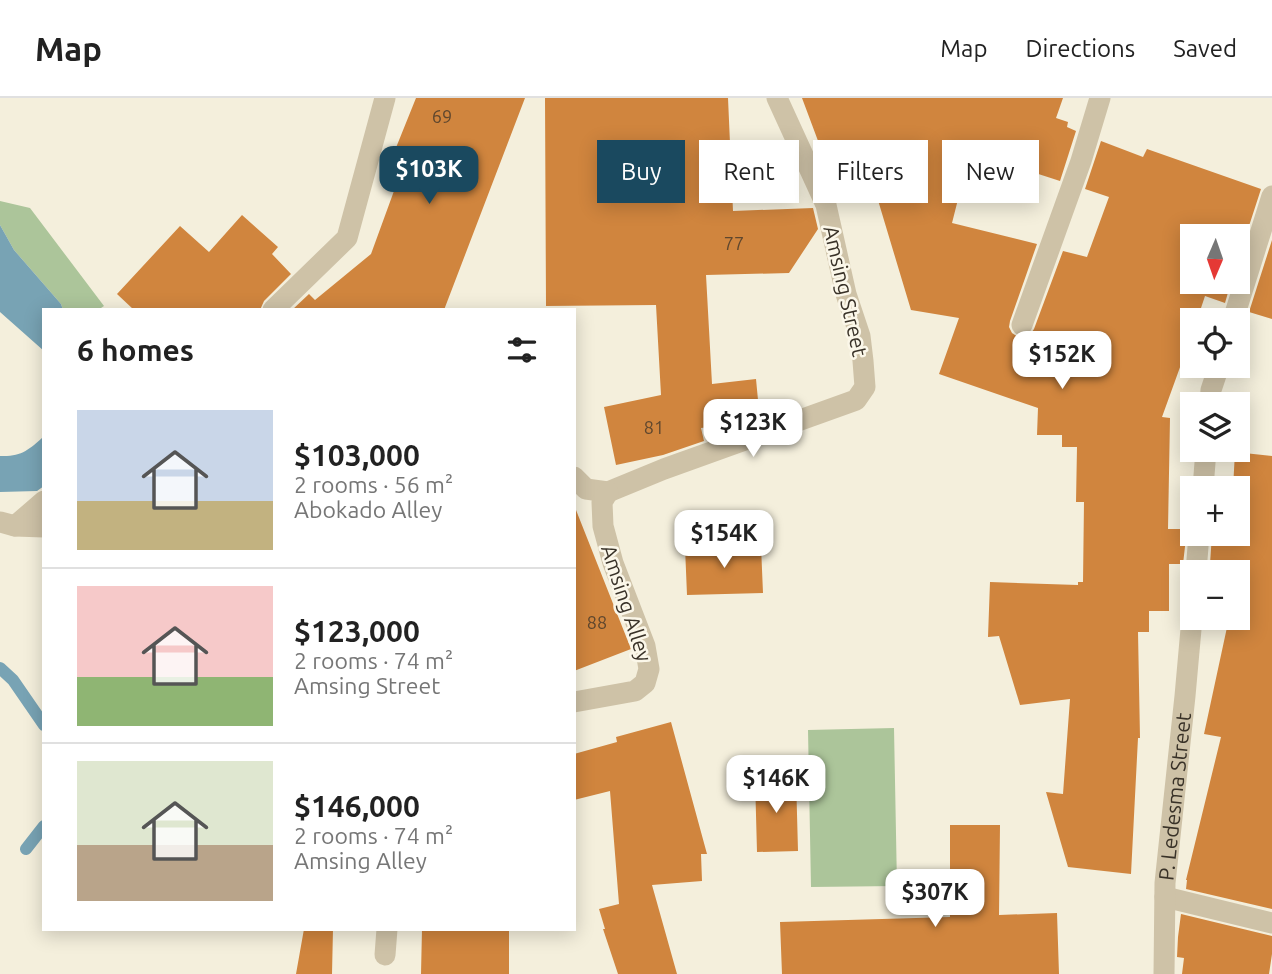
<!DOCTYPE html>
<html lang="en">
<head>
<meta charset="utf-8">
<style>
  body { margin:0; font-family:Ubuntu,sans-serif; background:#f6f6f6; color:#222; height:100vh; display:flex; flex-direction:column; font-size:26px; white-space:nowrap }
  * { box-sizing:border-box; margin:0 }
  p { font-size:23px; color:#767676 }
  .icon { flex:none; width:38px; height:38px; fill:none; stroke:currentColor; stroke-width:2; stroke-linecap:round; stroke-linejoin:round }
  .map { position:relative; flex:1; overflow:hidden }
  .side { position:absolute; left:42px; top:210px; width:534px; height:623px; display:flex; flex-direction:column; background:#fff; border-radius:0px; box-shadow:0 4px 18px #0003 }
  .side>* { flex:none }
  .top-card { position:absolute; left:597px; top:42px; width:569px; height:63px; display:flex; gap:14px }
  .needle { width:46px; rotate:182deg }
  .controls { position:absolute; left:1180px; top:126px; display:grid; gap:14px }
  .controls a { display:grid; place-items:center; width:70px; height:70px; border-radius:0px; background:#fff; box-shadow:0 4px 18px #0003; font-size:35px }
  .price { position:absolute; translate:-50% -60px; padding:0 16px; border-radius:14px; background:#fff; color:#222; font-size:23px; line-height:46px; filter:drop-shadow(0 2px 4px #0008) }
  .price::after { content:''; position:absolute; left:50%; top:42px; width:21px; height:16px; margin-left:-10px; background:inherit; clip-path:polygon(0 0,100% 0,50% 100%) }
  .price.selected { background:#1a495f; color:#fff }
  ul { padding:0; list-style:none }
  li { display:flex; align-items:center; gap:21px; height:175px; padding:0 35px }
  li+li { border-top:2px solid #e0e0e0 }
  li span { display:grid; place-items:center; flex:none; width:196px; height:140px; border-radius:0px; color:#555 }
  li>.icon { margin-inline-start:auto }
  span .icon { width:84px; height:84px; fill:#fffc; stroke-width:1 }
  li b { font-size:30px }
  h2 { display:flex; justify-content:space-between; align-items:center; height:84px; padding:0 35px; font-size:30px }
  .chip { padding:0 24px; border-radius:0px; background:#fff; box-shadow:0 4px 18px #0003; font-size:24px; line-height:63px }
  .chip.selected { background:#1a495f; color:#fff }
  header { display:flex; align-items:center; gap:42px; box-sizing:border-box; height:98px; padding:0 35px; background:#fff; border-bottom:2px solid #e0e0e0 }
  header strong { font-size:33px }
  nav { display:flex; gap:38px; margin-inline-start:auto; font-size:24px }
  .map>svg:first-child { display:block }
</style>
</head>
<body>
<header>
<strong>Map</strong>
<nav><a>Map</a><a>Directions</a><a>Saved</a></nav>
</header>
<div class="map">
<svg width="1272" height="876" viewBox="0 0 1272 876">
  <rect width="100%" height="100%" fill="#f4efdc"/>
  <path fill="#acc59a" d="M0,103L30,110L104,208L98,212H63L61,206L14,152L0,127Z
    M894,630L897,788L811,789L808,632Z"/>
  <path fill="#78a3b4" d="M0,127L14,152L61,206L63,212H44V253L0,214Z
    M44,338V388L37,393L0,394V358C21,359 29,352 44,338Z"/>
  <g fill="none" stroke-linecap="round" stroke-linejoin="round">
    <path stroke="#78a3b4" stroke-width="12" d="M0,570L13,582L44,627
      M26,751L44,728"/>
  </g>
  <path fill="#d0853e" d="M416,0H525L444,212H292L309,196L315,202L371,156L398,82L385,77Z
    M545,0H728L733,113L813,110L818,131L789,175L706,177L712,286L756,281L760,323L701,330L704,343L663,357L616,367L604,309L661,297L656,207L546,208Z
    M802,0H1063L1056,20L1068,24L1067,29L1076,33L1060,83L970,54L952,125L1037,146L1010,223L1009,229L1012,235L1018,239L1025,240L1030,237L1034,231L1063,153L1087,159L1109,99L1085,91L1101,43L1143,59L1147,51L1261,91L1237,165V138H1192V184H1231L1225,205L1205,198L1197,222H1192V236L1162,319L1170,320L1168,431H1187L1183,466H1169V513H1149V534H1138L1140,640H1138L1131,776L1068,769L1046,694L1063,696L1070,601L1020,607L999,538L988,539L990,484L1078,487V484H1083L1084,404H1076L1077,349H1062V337H1037L1038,310L939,276L959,220L911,212L865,59L839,99Z
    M242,117L278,149L272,156L291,176L264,203L260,212H134L117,196L180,128L209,154Z
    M1272,142V221L1249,214Z
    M1235,354L1272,358V811L1186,791L1187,782H1186L1221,639L1204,636L1229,520H1237V482L1240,467L1210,466L1212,436H1237V390H1233Z
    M574,412H576L631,551L574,573Z
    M761,448L763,495L687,497L685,449Z
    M671,624L707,756H701L702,783L652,787L677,876H618L603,831H605L599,811L619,806L610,693L574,702V656L617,644L616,639Z
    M796,679L798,753L757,754L755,680Z
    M950,727H1000L999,817L1057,815L1059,876H782L780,824L950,819Z
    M1181,816L1272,838V856L1269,876H1182L1184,860L1177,859L1178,839Z
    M304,831H333L332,876H296Z
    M422,831H509V876H421Z"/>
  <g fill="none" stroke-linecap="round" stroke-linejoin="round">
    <path stroke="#cec2a7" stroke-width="21" d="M15,428L44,403
      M1165,799L1272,825"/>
    <g stroke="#cec2a7" stroke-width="21">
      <path d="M273,212L347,140L385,0"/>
      <path d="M1233,222L1272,98"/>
      <path d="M1022,227L1081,63L1100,0"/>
      <path d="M1210,306L1211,292L1219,268"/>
      <path d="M574,379L586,391L608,394L664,371L856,302L865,289L863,263L860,238L846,196L826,107L777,0"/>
      <path d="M1203,390L1206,352"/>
      <path d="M0,424L15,428L44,429"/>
      <path d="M1196,474L1199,436"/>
      <path d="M574,604L635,593L645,585L649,571L645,548L613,465L603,428L602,404L608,394"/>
      <path d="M385,857L387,831"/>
      <path id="s1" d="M1164,876L1165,785L1185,598L1192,520"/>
    </g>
  </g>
  <g text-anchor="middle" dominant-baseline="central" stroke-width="5" stroke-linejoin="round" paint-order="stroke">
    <g font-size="18" fill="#5f472e">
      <text x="442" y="18">69</text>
      <text x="734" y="145">77</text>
      <text x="654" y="329">81</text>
      <text x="597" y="524">88</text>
    </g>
    <g font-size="21" fill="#393228" stroke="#fbf7e9">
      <text transform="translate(846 193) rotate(77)">Amsing Street</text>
      <text transform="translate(627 505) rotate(72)">Amsing Alley</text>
      <text stroke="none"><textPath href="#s1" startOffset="178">P. Ledesma Street</textPath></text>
    </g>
  </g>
</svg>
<div class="controls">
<a><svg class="needle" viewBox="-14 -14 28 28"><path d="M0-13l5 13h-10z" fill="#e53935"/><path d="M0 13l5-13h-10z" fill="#767676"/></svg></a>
<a><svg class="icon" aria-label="locate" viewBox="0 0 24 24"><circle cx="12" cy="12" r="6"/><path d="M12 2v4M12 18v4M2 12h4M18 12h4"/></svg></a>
<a><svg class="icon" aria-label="layers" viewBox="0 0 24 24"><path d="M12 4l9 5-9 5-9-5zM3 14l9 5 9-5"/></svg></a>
<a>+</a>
<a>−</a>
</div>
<b class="price selected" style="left:429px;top:108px">$103K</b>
<b class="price" style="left:1062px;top:293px">$152K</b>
<b class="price" style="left:753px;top:361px">$123K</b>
<b class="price" style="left:724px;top:472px">$154K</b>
<b class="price" style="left:776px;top:717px">$146K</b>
<b class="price" style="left:935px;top:831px">$307K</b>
<div class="top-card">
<a class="chip selected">Buy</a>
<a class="chip">Rent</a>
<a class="chip">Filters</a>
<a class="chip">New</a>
</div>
<section class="side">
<h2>6 homes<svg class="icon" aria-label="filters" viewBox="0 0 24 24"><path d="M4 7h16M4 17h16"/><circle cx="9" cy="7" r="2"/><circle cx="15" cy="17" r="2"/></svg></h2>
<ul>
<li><span style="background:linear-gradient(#c9d6e8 65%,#c2b280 0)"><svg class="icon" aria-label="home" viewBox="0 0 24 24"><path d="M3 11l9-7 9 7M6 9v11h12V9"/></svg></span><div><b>$103,000</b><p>2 rooms · 56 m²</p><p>Abokado Alley</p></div></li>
<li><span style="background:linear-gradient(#f6c9c9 65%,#8fb573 0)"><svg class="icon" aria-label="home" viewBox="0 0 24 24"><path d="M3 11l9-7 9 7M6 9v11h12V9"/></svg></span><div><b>$123,000</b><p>2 rooms · 74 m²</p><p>Amsing Street</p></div></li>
<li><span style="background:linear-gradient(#dfe7d0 60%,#b9a48a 0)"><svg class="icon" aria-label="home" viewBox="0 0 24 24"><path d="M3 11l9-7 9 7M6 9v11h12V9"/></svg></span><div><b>$146,000</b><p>2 rooms · 74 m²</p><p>Amsing Alley</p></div></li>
</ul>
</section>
</div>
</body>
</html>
